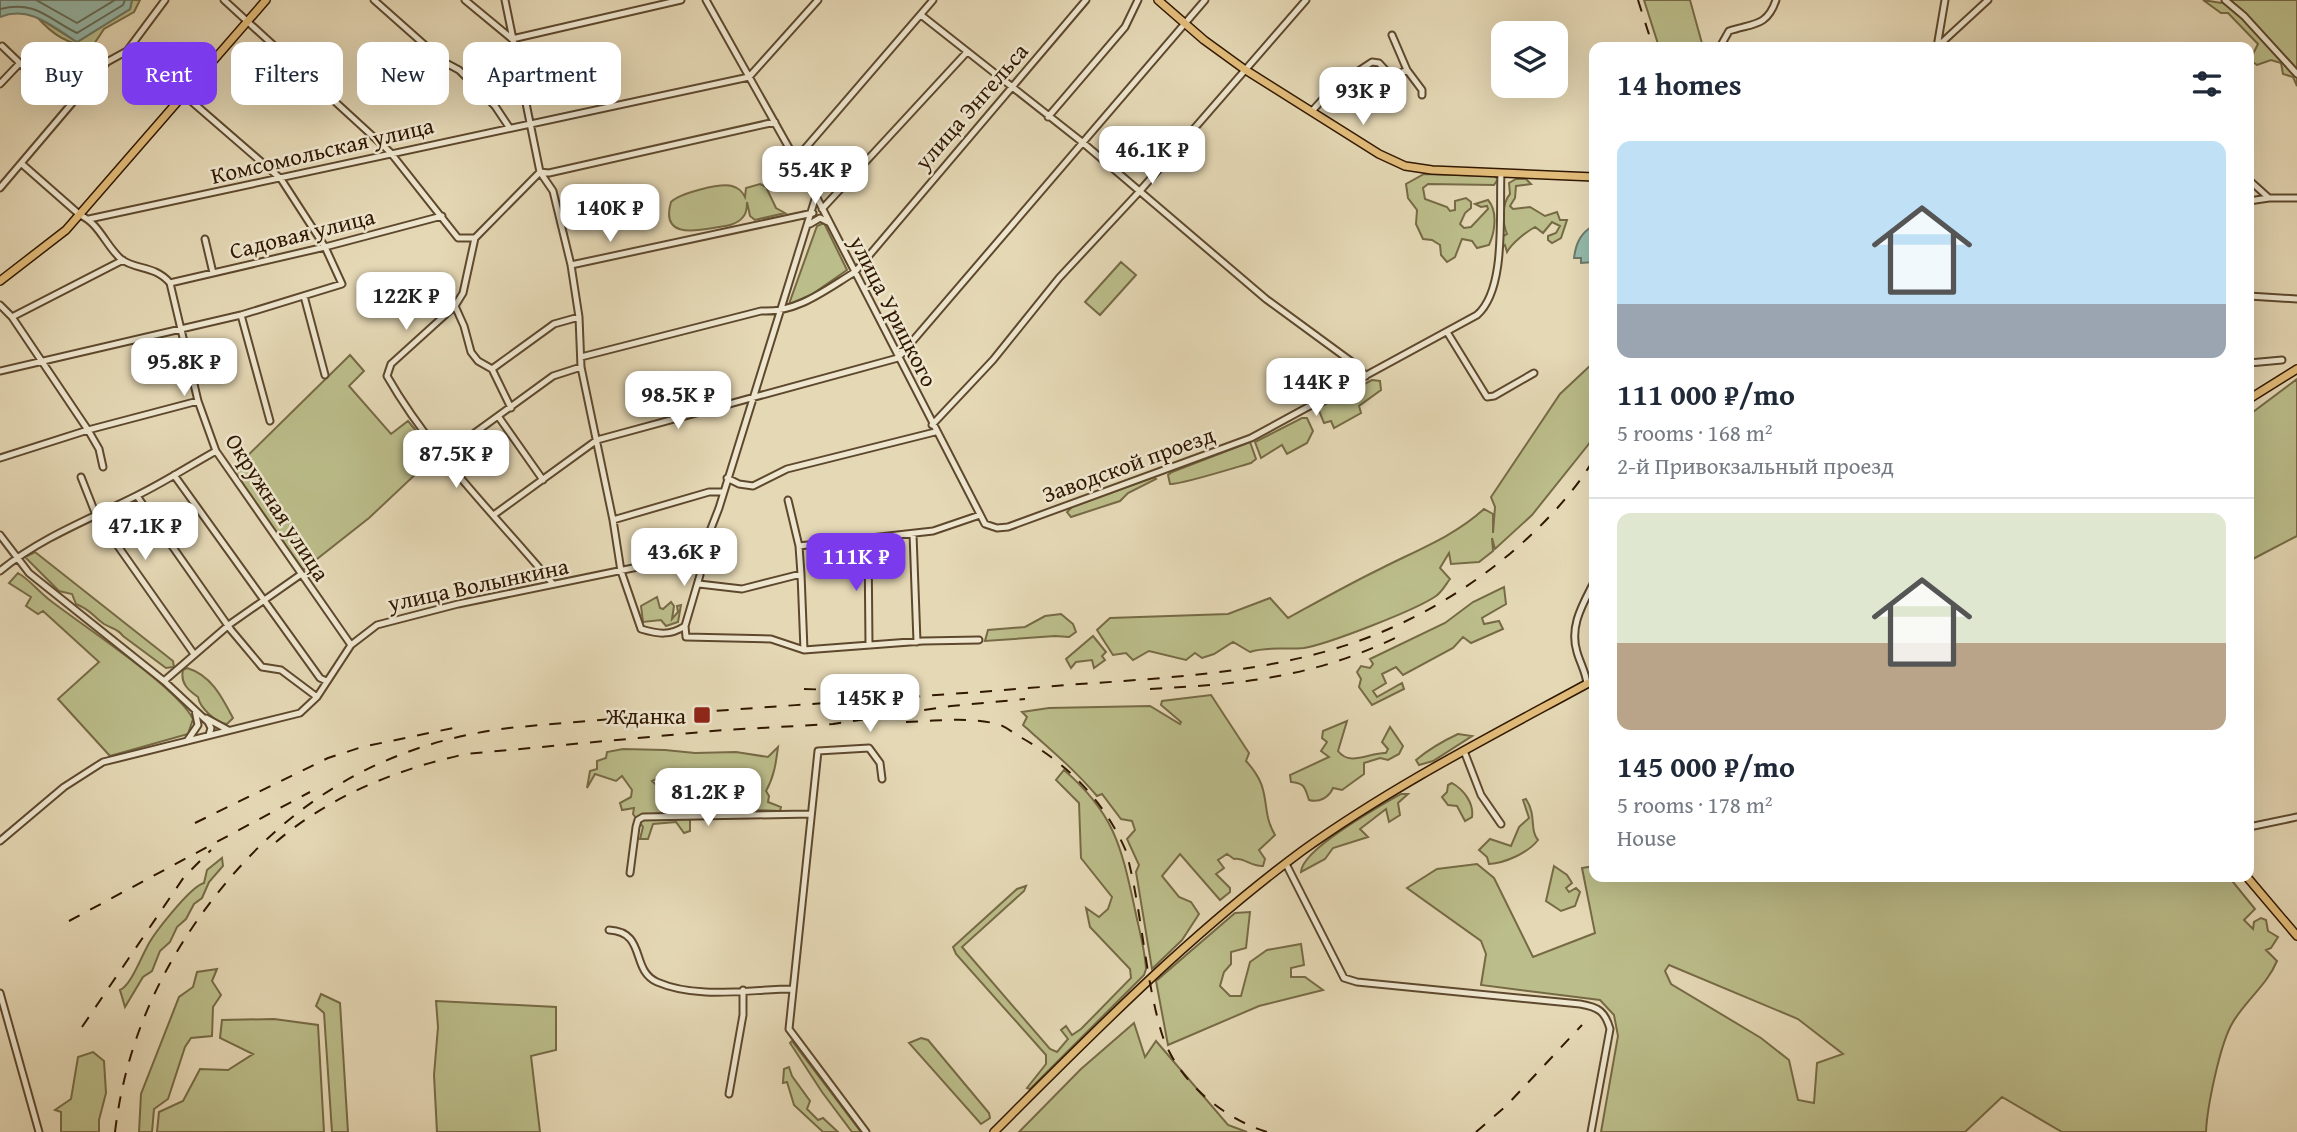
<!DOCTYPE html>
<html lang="en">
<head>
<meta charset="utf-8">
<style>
  body { margin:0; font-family:"Gentium Book Plus",serif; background:#f6f6f7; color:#1f2937; height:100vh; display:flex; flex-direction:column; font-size:26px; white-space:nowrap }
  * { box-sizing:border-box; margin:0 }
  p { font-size:23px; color:#747a83 }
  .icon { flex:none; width:38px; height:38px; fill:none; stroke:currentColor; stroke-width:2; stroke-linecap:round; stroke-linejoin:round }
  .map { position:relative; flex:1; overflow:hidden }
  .side { position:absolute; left:1589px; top:42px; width:665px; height:840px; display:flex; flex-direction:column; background:#fff; border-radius:14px; box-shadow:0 7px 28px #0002 }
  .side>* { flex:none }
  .hud { position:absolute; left:21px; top:42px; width:665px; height:63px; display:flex; gap:14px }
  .tools { position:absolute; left:1491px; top:21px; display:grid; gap:14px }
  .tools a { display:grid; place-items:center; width:77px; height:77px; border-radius:14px; background:#fff; box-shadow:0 7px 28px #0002; font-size:35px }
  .price { position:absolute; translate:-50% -60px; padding:0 16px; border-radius:14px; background:#fff; color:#222; font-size:23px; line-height:46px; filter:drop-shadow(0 2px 4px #0008) }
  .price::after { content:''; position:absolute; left:50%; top:42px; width:21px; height:16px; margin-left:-10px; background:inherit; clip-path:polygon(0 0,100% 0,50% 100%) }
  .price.selected { background:#7c3aed; color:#fff }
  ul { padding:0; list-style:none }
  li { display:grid; align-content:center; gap:14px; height:371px; padding:0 28px }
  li+li { border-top:2px solid #e0e1e3 }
  li span { display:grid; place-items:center; height:217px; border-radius:14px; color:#555 }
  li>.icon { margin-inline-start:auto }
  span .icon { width:126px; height:126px; fill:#fffc; stroke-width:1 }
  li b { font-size:30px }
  h2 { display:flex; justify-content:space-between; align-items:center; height:84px; padding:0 28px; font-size:30px }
  .chip { padding:0 24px; border-radius:14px; background:#fff; box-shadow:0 7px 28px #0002; font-size:24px; line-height:63px }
  .chip.selected { background:#7c3aed; color:#fff }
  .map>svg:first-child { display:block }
</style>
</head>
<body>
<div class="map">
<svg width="2297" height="1132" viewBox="0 0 2297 1132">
  <rect width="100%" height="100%" fill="#e5d8b5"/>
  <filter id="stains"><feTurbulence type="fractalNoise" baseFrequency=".00286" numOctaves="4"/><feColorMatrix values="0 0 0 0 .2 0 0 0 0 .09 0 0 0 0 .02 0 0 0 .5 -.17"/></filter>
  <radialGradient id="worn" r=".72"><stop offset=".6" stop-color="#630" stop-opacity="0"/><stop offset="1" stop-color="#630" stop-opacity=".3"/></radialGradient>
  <path fill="#bbbd8a" stroke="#766a45" stroke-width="2" fill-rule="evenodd" d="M132,0H140L134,12L104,29L92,47C67,44 53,35 37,17L77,42L130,9Z
    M1644,0H1690L1703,47H1659Z
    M2203,0L2221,3L2224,0H2297V86L2293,77L2283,74L2281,63L2271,60L2257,65L2250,60L2258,44L2228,13H2221Z
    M1424,174L1494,176L1498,179L1494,185L1428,184L1423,188L1425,199L1447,207L1450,211L1455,210V201L1466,198L1471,202V208L1465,213L1460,224L1464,228L1471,227L1488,209L1487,206L1481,207L1475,204L1488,200C1498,211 1495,232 1489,245L1477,248L1472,241L1462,239L1455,257L1447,262L1441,255L1440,245L1432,240L1423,239L1416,224L1417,210L1408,198L1406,184Z
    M1516,179H1526L1531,184L1516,186L1515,198L1510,206L1513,209L1530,207L1545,216L1557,212L1560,220H1567L1561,238L1552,243L1548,240V236L1556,233L1560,226L1552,222L1543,233L1535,227C1526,232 1512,243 1507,252L1505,245L1500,248L1503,236L1507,234C1502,223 1502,203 1510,194L1509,183Z
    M760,184L766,187L776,208L785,213L755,220L750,216L747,202C747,207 747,213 743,217C736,226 723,226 713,228C691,232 661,236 671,202C680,193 720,183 732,186C739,188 742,191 745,197L746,188Z
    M824,223L847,270L811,295L789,304L817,226Z
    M1121,262L1136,275L1100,315L1085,302Z
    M350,355L364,371L349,386L391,434L408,421L436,455L369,518L303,570L232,471Z
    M1594,362V436L1588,445L1532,515L1495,549L1492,538L1493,551L1479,562L1451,564L1449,553L1440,568L1450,579C1446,584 1442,592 1436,596C1416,610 1328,644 1304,648C1286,650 1266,646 1250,652L1233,642L1214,654L1202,658L1195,653L1186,660L1149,651L1133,660L1126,653L1113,655L1097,630L1110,618L1228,614L1270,598L1288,618C1319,601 1349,584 1380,569C1417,550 1453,537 1484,509L1493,514V533L1495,507L1491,497L1560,394Z
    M2297,379V536L2249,561V415Z
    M1372,380L1380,381L1381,390L1359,406L1361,413L1334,428L1331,421L1324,423L1318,408Z
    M1302,418H1307L1313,431L1307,443L1287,454L1282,445L1261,458L1255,442Z
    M1250,442L1256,459L1251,463C1237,467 1180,485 1170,484L1168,475L1172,472Z
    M1154,477L1156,479L1128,493L1120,501L1071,517L1067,512L1072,507Z
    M35,552L173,661L174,667L166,668L123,636C117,628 112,629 104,624C92,616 93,611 76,604L72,594L59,591L25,557Z
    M18,573C30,580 39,592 51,601C83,626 177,687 193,719L188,734L110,756L58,699L99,662L43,611L38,614L26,606L31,597L9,583Z
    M1504,587L1506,604L1482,618L1484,624L1499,621L1503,629L1471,643L1463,637L1453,648L1403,675L1396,667L1382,674L1386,683L1373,691L1377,697L1402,683L1404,689L1372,705L1359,687L1361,679L1357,672L1361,666L1370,668L1373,664L1370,659L1445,623L1473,602Z
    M657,597L660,608L663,609L671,602L674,606L672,619L678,612L677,606L681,605L678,622L666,626L661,620L643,622L641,606Z
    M1061,614L1073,624L1076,632L1069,637L1055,636L985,641L988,630L1025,627L1045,616Z
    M1093,636L1106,652L1102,656L1105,660L1094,668L1092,660L1076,662L1071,668L1066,659Z
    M187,668C211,675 222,697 233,718L227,724C216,723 200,708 198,697C188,690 180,683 183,670Z
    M1211,695L1249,753L1246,761C1274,791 1259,808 1275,835L1259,850L1265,859L1263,866C1252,867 1243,857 1234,859L1227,854L1218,860L1224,868L1216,874L1230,888V892L1220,900L1180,854L1162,876L1179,897L1191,902L1199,914L1182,940L1152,969L1136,872L1139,865L1127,839L1135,830L1132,821L1121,819L1102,794L1097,796C1074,769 1049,748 1023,725L1027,717L1022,712L1049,708L1150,706L1180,724L1181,722L1161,705L1162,701Z
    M1347,721L1338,751C1350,767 1370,752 1386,753L1388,749L1382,742L1390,727L1403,746L1399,754L1388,760L1380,758L1364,763V774L1342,790L1333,788C1329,797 1320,803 1309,800C1305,788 1305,783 1291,782L1290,775L1329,757L1321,751L1327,742L1322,738L1323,731Z
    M1458,734L1472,736L1433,761L1419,765L1416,760C1429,749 1443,741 1458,734Z
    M778,747C776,763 774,777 766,791L769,796L768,802L781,807L780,811L753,810L751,799L757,795L751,777L739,790L741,808L734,809L731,807L734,793L731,789L725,794L711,798L703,792H693L690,783L680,780L668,786L662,776L652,781C660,789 668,791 680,787L678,800L689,802L690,811L678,813L690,820V831L684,833L676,822L653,824L648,839H640L643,827L633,814L634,808L622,810L620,803L631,797L632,790L622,776L616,781L595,774L587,788L590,771L597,769V761L606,758L607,752L623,749L665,750L695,753L736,752L768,757Z
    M1064,770C1113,812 1121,845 1134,905C1138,926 1145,948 1146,969L1144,975L1030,1089L1027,1088L1046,1064V1055L956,954L953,947L1017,889L1026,886L1024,891L962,947L1050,1049L1057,1052L1068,1039L1061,1030L1066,1026L1072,1035L1081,1029L1131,978L1130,969L1090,927L1086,908L1099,917L1108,909L1112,897L1081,858L1079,803L1056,780Z
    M1452,783C1464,790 1474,803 1472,817L1465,821L1457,806L1448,805L1442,797L1447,792L1448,785Z
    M1401,794H1408L1398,803L1400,815L1389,822L1386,809L1360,829L1368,837L1333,848L1325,859L1301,872C1302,849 1380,806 1401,794Z
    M1526,799C1537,816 1529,829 1538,840C1528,853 1505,863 1489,864L1487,857L1479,850L1490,839L1511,846L1519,827L1529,818L1523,800Z
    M222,858L223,866L209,882L202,898L194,904L186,919L177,927L170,942L160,951L152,971L143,977L125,1007L120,990C130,986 140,960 146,949C152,935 191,886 204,883L207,870Z
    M1477,864L1494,878L1533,957L1595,933L1582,868L1594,866V877H2229L2255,909L2244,920L2253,929L2254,922L2261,918L2266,920L2268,931L2278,937L2271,948L2266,950L2277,961C2267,985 2246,1000 2233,1022C2220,1043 2207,1108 2206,1132H2062L2002,1097L1965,1132H1601L1618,1036L1614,1015L1600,1000L1481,985L1486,954L1481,941L1407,888L1437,869ZM1669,965L1798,1019L1843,1054L1817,1063L1814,1103L1798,1100L1789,1060L1761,1038L1671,984L1665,971Z
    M1554,866L1567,875L1572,883L1566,888L1569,892L1576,888L1580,892L1575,906L1561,911L1546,901Z
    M1250,912L1246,948L1231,952V964L1224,972L1220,986L1230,996H1241L1250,962L1267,950L1301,944L1304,965L1291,968V977H1305L1323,990L1259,1006L1168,1045L1156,981L1235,913Z
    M217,969L212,981L221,995L213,1007L212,1036L191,1038L185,1047L168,1099L154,1109L152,1132H139L141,1094L179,997L193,987L197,972Z
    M321,994L340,1003L348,1132H332L324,1013L316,1006Z
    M436,1001L556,1007V1050L531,1056L540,1132H437L434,1075L438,1027Z
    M274,1019L318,1025L324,1132H157L159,1112L183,1101L200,1069L228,1070L253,1054L220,1038L222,1020Z
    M1134,1023L1145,1057L1156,1041L1228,1125L1247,1132H1019L1081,1069Z
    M921,1038L928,1040L989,1113L990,1118L981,1124L909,1043Z
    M792,1041L861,1132H852L822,1092L790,1043Z
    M93,1052L104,1061L106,1093L99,1120V1132H61V1112L55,1110L71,1099L78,1057Z
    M789,1067L792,1076L810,1101L807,1109L818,1120L823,1118L838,1132H823L794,1105L787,1082L783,1083L784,1069Z"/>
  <path fill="#96baab" stroke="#6e7967" stroke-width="2" d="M0,0H132L130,9L77,42C53,27 30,5 0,17Z
    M1594,225V262L1581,263V258H1574C1576,242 1581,233 1594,225Z"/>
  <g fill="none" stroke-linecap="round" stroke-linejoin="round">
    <path stroke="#646956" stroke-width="2" d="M36,0L77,23L115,0
      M0,9C36,0 48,19 77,33L123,5L125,0"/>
    <g stroke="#5e482d" stroke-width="9">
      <path id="minor" d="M224,0L390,152L458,238H475
        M374,0L444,62L459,70L495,106L509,127
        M465,0L512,39L681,0
        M505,0L540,172L553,191L571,265L579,317L581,367L613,520L621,571L641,629C658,634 670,636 685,626
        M706,0L816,196L985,524L997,528L1008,527L1251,438L1477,315C1507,289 1499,212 1501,173
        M2225,0L2244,16L2297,74
        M921,15L1082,142L1266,299L1352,362L1366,376
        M1392,35L1407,70L1422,90V95
        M2,46L50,92L71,104
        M1720,47L1729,31C1753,23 1767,27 1776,0
        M1937,47L1988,0
        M1937,47L1945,0
        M0,84L19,64
        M1312,111L1334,87L1372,62L1379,63L1392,77L1407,70
        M1048,117L1125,27L1138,0
        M796,159L933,0
        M22,164L80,215C99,223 106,246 121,259C135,270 155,265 170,283L198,401L216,451L351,645
        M540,172L475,238L463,293L455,306L391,364L387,376C431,453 497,517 553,584
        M540,172L549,173L775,122
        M2249,180L2269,198H2297
        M0,188L107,62L127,51L165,0
        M816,196L719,508L701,554L700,575L685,626L686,637L771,639L804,650L923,641L979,640
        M2249,201L2269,198
        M822,209L967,52
        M89,219L749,77L818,0
        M810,224L820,218L828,222
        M205,239L213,273
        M571,265L813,213
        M170,283L325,247L442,216
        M304,296L325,375
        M2249,296L2297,299
        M0,305L12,317L88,430L99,449L103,467
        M455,306L464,326L471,352L478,361L492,369L511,408
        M241,315L270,421
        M12,317L123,260
        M1447,332L1487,397L1494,396L1534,373
        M581,357L761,311C797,313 825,290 855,272L1086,0
        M2249,363L2282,360
        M492,369L554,324L579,317
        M0,371L241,315L342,284L325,247L281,179L183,94L127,51
        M498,416L543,480
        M932,425L993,360L1059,278L1139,192L1306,0
        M443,456L553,376L581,367
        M0,458L88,430L198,401
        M174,475L320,678L326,681
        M81,477L96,515L194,654
        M727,478L739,484L753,486L787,469L935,432
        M137,496L231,630L262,667L281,670L317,697
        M788,500L799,546L801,574
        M495,514L597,440L898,358L1205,0
        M613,520L709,492H723
        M913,534L917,642
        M0,535L29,573L164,681L208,722L211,728L209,735
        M868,541L869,645
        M799,546L933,531L980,515
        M0,571C40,538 90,519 136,496C163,483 189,466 216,451
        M699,584L742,589L801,574L804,650
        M164,681L230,624L300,575
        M1587,684C1586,672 1580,663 1577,652C1569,626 1583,604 1594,582
        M206,718L228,730
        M187,741L198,725L195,710
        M1464,751L1481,795L1501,824
        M2249,827L2297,817
        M0,841L64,787L103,762L300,713L317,697L351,645L377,625L458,604L701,554
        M1286,864L1344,978L1357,982L1580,1004C1598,1007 1605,1011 1610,1029L1591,1132
        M630,873L636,827L638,820L643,817L811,814
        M609,930C647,932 630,970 657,982C699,1000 749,989 793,989
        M0,993L39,1132
        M729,1094L743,1015V990
        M866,1132L789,1029L818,751L869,748L880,763L882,779"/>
    </g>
    <g stroke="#311800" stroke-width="10">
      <path id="major" d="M1158,0L1204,40L1244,69L1379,154L1405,166L1432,170L1594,177
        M0,281L66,230L266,0
        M2249,399L2297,369
        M2247,877L2297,936
        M994,1132C1092,1034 1190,934 1302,851C1394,785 1495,734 1594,680"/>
    </g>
    <use href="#minor" stroke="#eee6cf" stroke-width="5"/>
    <use href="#major" stroke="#e2bc7a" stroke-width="7"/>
    <path stroke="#311800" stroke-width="2" stroke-dasharray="12 12" stroke-linecap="butt" d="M1638,0L1653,47
      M804,689L868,691
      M1150,689C1241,684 1311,678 1395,638
      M906,722C935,721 965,717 993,723C1003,724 1013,733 1022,738C1069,765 1104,801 1126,851C1142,910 1144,972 1161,1031C1175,1079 1222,1118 1267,1132
      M195,823L328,758L362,747L458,727
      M276,842C330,796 397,769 466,754L724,730L833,724L951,706L1025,699
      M69,921L310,792
      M82,1027L184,877L211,850
      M115,1132C124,1056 151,988 194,925C272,812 372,745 509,728C656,714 803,705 950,694C999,691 1047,686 1096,683C1250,672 1369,663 1496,565C1533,536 1570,499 1594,459
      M1476,1132L1506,1106L1582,1025"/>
  </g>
  <rect fill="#8f2418" stroke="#eee6cf" stroke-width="2.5" x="693" y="706" width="18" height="18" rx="3.5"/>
  <g text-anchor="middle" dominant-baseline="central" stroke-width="5" stroke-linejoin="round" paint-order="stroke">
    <g font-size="23" fill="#311800" stroke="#eee6cf">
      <text transform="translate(971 106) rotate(-49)">улица Энгельса</text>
      <text transform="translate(322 150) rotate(-13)">Комсомольская улица</text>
      <text transform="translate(302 233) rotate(-14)">Садовая улица</text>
      <text transform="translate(894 311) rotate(63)">улица Урицкого</text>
      <text transform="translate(1128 464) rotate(-20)">Заводской проезд</text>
      <text transform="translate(278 507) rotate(57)">Окружная улица</text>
      <text transform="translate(478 584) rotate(-12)">улица Волынкина</text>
    </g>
    <g font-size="23" fill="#311800" stroke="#eee6cf" text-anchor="end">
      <text x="686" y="715">Жданка</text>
    </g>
  </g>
  <rect width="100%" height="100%" filter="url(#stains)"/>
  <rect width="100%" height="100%" fill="url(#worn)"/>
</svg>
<div class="tools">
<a><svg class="icon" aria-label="layers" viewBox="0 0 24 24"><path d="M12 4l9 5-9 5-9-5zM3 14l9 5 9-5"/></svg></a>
</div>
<b class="price" style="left:1363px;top:127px">93K ₽</b>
<b class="price" style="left:1152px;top:186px">46.1K ₽</b>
<b class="price" style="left:815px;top:206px">55.4K ₽</b>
<b class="price" style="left:610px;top:244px">140K ₽</b>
<b class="price" style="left:406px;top:332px">122K ₽</b>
<b class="price" style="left:184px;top:398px">95.8K ₽</b>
<b class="price" style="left:1316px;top:418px">144K ₽</b>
<b class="price" style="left:678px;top:431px">98.5K ₽</b>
<b class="price" style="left:456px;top:490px">87.5K ₽</b>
<b class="price" style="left:145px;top:562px">47.1K ₽</b>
<b class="price" style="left:684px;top:588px">43.6K ₽</b>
<b class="price selected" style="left:856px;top:593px">111K ₽</b>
<b class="price" style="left:870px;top:734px">145K ₽</b>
<b class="price" style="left:708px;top:828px">81.2K ₽</b>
<div class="hud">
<a class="chip">Buy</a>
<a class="chip selected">Rent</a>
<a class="chip">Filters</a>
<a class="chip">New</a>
<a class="chip">Apartment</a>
</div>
<section class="side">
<h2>14 homes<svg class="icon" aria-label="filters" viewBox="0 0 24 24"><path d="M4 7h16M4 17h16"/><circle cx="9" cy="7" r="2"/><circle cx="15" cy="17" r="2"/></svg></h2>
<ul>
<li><span style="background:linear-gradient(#bfe0f5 75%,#9aa5b1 0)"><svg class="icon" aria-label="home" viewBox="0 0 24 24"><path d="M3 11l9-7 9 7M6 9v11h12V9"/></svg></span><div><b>111 000 ₽/mo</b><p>5 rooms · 168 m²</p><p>2-й Привокзальный проезд</p></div></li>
<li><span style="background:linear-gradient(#dfe7d0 60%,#b9a48a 0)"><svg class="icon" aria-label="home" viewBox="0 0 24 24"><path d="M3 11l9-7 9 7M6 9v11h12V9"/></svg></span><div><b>145 000 ₽/mo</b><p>5 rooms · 178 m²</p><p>House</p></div></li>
</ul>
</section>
</div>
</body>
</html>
